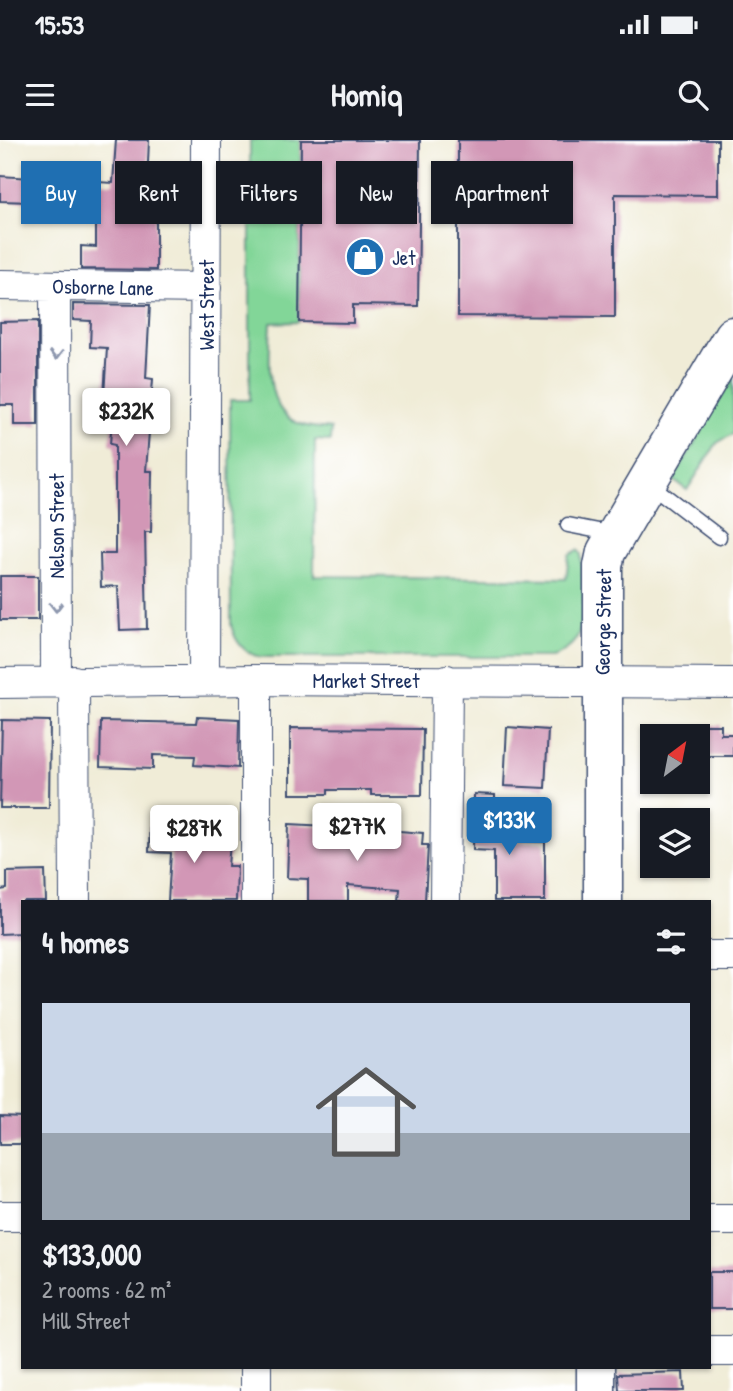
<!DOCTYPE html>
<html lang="en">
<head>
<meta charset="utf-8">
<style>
  body { margin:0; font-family:"Patrick Hand",sans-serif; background:#242831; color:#f1f3f6; height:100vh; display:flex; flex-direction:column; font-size:26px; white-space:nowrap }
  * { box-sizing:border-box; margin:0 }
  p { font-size:23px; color:#9ea1a6 }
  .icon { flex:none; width:38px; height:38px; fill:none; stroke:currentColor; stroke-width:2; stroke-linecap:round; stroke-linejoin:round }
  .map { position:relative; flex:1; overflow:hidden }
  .panel { position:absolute; left:21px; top:760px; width:690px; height:469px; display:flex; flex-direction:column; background:#171b24; border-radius:0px; box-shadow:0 2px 5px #0004 }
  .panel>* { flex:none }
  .hud { position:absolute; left:21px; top:21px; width:691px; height:63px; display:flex; gap:14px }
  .needle { width:46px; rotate:32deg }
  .tools { position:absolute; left:640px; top:584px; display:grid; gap:14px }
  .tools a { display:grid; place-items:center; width:70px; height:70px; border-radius:0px; background:#171b24; box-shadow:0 2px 5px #0004; font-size:35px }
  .price { position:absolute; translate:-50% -60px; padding:0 16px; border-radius:7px; background:#fff; color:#222; font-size:23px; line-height:46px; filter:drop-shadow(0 2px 4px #0008) }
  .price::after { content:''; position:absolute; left:50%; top:42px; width:21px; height:16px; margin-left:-10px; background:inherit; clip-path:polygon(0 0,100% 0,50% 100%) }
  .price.current { background:#1f6fb2; color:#fff }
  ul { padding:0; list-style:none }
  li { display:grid; align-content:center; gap:14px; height:371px; padding:0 21px }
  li+li { border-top:2px solid #363941 }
  li span { display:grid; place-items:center; height:217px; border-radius:0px; color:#555 }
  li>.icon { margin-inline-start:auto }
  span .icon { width:126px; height:126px; fill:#fffc; stroke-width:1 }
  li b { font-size:30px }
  h2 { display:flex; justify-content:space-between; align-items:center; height:84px; padding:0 21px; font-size:30px }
  .pill { padding:0 24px; border-radius:0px; background:#171b24; box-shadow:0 2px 5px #0004; font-size:24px; line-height:63px }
  .pill.current { background:#1f6fb2; color:#fff }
  .status { display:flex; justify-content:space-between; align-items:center; height:49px; padding:0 35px; background:#171b24; direction:ltr }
  .status svg { height:19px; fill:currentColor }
  header { display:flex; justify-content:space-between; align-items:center; height:91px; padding:0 21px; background:#171b24; font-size:32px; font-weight:700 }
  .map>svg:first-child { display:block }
</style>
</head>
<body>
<div class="status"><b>15:53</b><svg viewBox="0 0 49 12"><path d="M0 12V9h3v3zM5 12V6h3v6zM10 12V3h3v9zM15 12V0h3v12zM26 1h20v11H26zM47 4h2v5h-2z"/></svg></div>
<header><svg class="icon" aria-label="menu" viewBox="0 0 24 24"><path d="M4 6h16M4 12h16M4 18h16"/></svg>Homiq<svg class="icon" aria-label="search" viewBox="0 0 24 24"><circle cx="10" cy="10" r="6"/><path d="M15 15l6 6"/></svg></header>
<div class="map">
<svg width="733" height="1251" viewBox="0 0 733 1251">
  <rect width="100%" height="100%" fill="#fff"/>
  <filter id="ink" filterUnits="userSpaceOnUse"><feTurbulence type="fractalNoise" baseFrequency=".0143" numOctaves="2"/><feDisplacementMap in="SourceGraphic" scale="14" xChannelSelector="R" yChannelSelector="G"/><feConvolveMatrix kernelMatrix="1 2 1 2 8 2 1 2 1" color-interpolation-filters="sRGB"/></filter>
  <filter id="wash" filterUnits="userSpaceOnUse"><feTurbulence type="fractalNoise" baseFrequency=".00686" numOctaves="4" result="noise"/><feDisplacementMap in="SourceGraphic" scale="28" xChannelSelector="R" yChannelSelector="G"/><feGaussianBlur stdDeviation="1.57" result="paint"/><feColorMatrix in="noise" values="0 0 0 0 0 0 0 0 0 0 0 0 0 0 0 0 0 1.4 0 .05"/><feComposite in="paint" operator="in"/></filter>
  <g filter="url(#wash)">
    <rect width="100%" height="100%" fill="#f0ecd7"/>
    <path fill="#82d698" stroke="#4e827b" stroke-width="2" d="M250,0H301L299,182L271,183C270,216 261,273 303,285C312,288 322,288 331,289L330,301L315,300L314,436L566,439L569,415L578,410L581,414C582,437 588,476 577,497C572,507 561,512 552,517H260C243,513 235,501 231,485L230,260H250Z
      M733,236V294L717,303L687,350L673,340Z"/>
    <g id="blocks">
      <path fill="#d297b6" d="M116,0H149L147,45H156V130L81,129V106L96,107V64L0,61V36L113,43Z
        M301,0H420L418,166L353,165V183L299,182Z
        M458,0H718V55L615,54V177L458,176Z
        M73,164L150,165L146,238L153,239L146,331H152L151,392H145L147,489L120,490L118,446L101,447L100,414H115V305L110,304L112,279L101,278L102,256H104L107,208L90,207L91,181L73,180Z
        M38,181V285H14V265H0V182Z
        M0,436H38V480H0Z
        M197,577L239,579L238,628L194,625L195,616L153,615V629L100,627L101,581L196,583Z
        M2,580L50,581L49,668H0Z
        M698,585H721V594H733V616H698Z
        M507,587L548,590L545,648L504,646Z
        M290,588L423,589L422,655H371V650H328V654H290Z
        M474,654L495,655V701L545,702V761H494V711L473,710Z
        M150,675L175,676L174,698L230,702L228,726H237L236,761H168L171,713L149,712Z
        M289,684L327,686V697L374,698L375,689L423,693L422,705H428L425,761H399L400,749L348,745V761H308V739L287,738Z
        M45,731L46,761H23V793L0,794V750L7,749V732Z
        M0,976L23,977V1004H0Z
        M709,1132H733V1169H709Z
        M683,1232L684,1251H619L618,1234Z"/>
    </g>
  </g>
  <g filter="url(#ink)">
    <use href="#blocks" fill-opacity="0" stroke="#3b4b70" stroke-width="2"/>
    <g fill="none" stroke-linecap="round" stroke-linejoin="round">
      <g stroke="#3b4b70" stroke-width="17">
        <path id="service" d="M647,342L719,397
          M568,385L614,394"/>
      </g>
      <g stroke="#3b4b70" stroke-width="32">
        <path id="minor" d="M0,145L206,148
          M55,146L56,542
          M204,540L206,0
          M256,540V761
          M74,541L75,761
          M0,543L256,540L733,543
          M445,761L447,540
          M709,816H733
          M0,1076H23
          M709,1080H733
          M709,1211H733
          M256,1251V1227"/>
      </g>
      <g stroke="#3b4b70" stroke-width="41">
        <path id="secondary" d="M603,761V426L606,412L733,196
          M596,1251V1227"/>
      </g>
      <use href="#service" stroke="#fff" stroke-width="14"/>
      <use href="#minor" stroke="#fff" stroke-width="30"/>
      <use href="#secondary" stroke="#fff" stroke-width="38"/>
    </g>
    <defs><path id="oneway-chevron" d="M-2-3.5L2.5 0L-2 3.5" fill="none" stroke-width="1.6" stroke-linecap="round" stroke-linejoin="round" transform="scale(1.75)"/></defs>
    <g stroke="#8d97ae">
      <use href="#oneway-chevron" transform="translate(56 215) rotate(90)"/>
      <use href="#oneway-chevron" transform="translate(56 467) rotate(90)"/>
    </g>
  </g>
  <defs>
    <g id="shop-disc" transform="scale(2.0125)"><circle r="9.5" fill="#1f6fb2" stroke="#fff"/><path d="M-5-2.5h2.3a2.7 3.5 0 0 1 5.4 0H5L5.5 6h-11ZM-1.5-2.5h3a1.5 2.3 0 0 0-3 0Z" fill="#fff"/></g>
  </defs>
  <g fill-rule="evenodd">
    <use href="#shop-disc" x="365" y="117"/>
  </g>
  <g text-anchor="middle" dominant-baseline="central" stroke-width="6" stroke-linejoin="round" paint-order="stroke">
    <g font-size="21" fill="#1b2f5e" stroke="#fff" text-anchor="start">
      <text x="392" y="117">Jet</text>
    </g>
    <g font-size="21" fill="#1b2f5e" stroke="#fff">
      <text transform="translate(103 147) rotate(1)">Osborne Lane</text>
      <text transform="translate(206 165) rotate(-90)">West Street</text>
      <text transform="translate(56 386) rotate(-90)">Nelson Street</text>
      <text transform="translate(603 482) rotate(-89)">George Street</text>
      <text x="366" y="540">Market Street</text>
    </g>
  </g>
</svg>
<div class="tools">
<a><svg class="needle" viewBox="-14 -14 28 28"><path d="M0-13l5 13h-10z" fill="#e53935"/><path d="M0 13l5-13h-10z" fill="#9ea1a6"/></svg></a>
<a><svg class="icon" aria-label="layers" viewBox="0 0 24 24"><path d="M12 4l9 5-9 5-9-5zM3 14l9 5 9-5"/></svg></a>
</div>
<b class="price" style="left:126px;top:308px">$232K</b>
<b class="price current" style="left:509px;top:717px">$133K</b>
<b class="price" style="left:357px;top:723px">$277K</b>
<b class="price" style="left:194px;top:725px">$287K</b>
<div class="hud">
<a class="pill current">Buy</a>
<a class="pill">Rent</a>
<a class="pill">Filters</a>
<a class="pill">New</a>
<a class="pill">Apartment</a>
</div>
<section class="panel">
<h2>4 homes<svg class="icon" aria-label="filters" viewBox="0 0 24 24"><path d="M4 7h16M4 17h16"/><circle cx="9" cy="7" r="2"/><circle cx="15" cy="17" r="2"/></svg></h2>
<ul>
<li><span style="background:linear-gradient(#c9d6e8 60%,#9aa5b1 0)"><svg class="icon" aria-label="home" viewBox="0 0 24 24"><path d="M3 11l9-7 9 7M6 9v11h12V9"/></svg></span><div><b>$133,000</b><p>2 rooms · 62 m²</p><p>Mill Street</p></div></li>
</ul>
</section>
</div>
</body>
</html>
